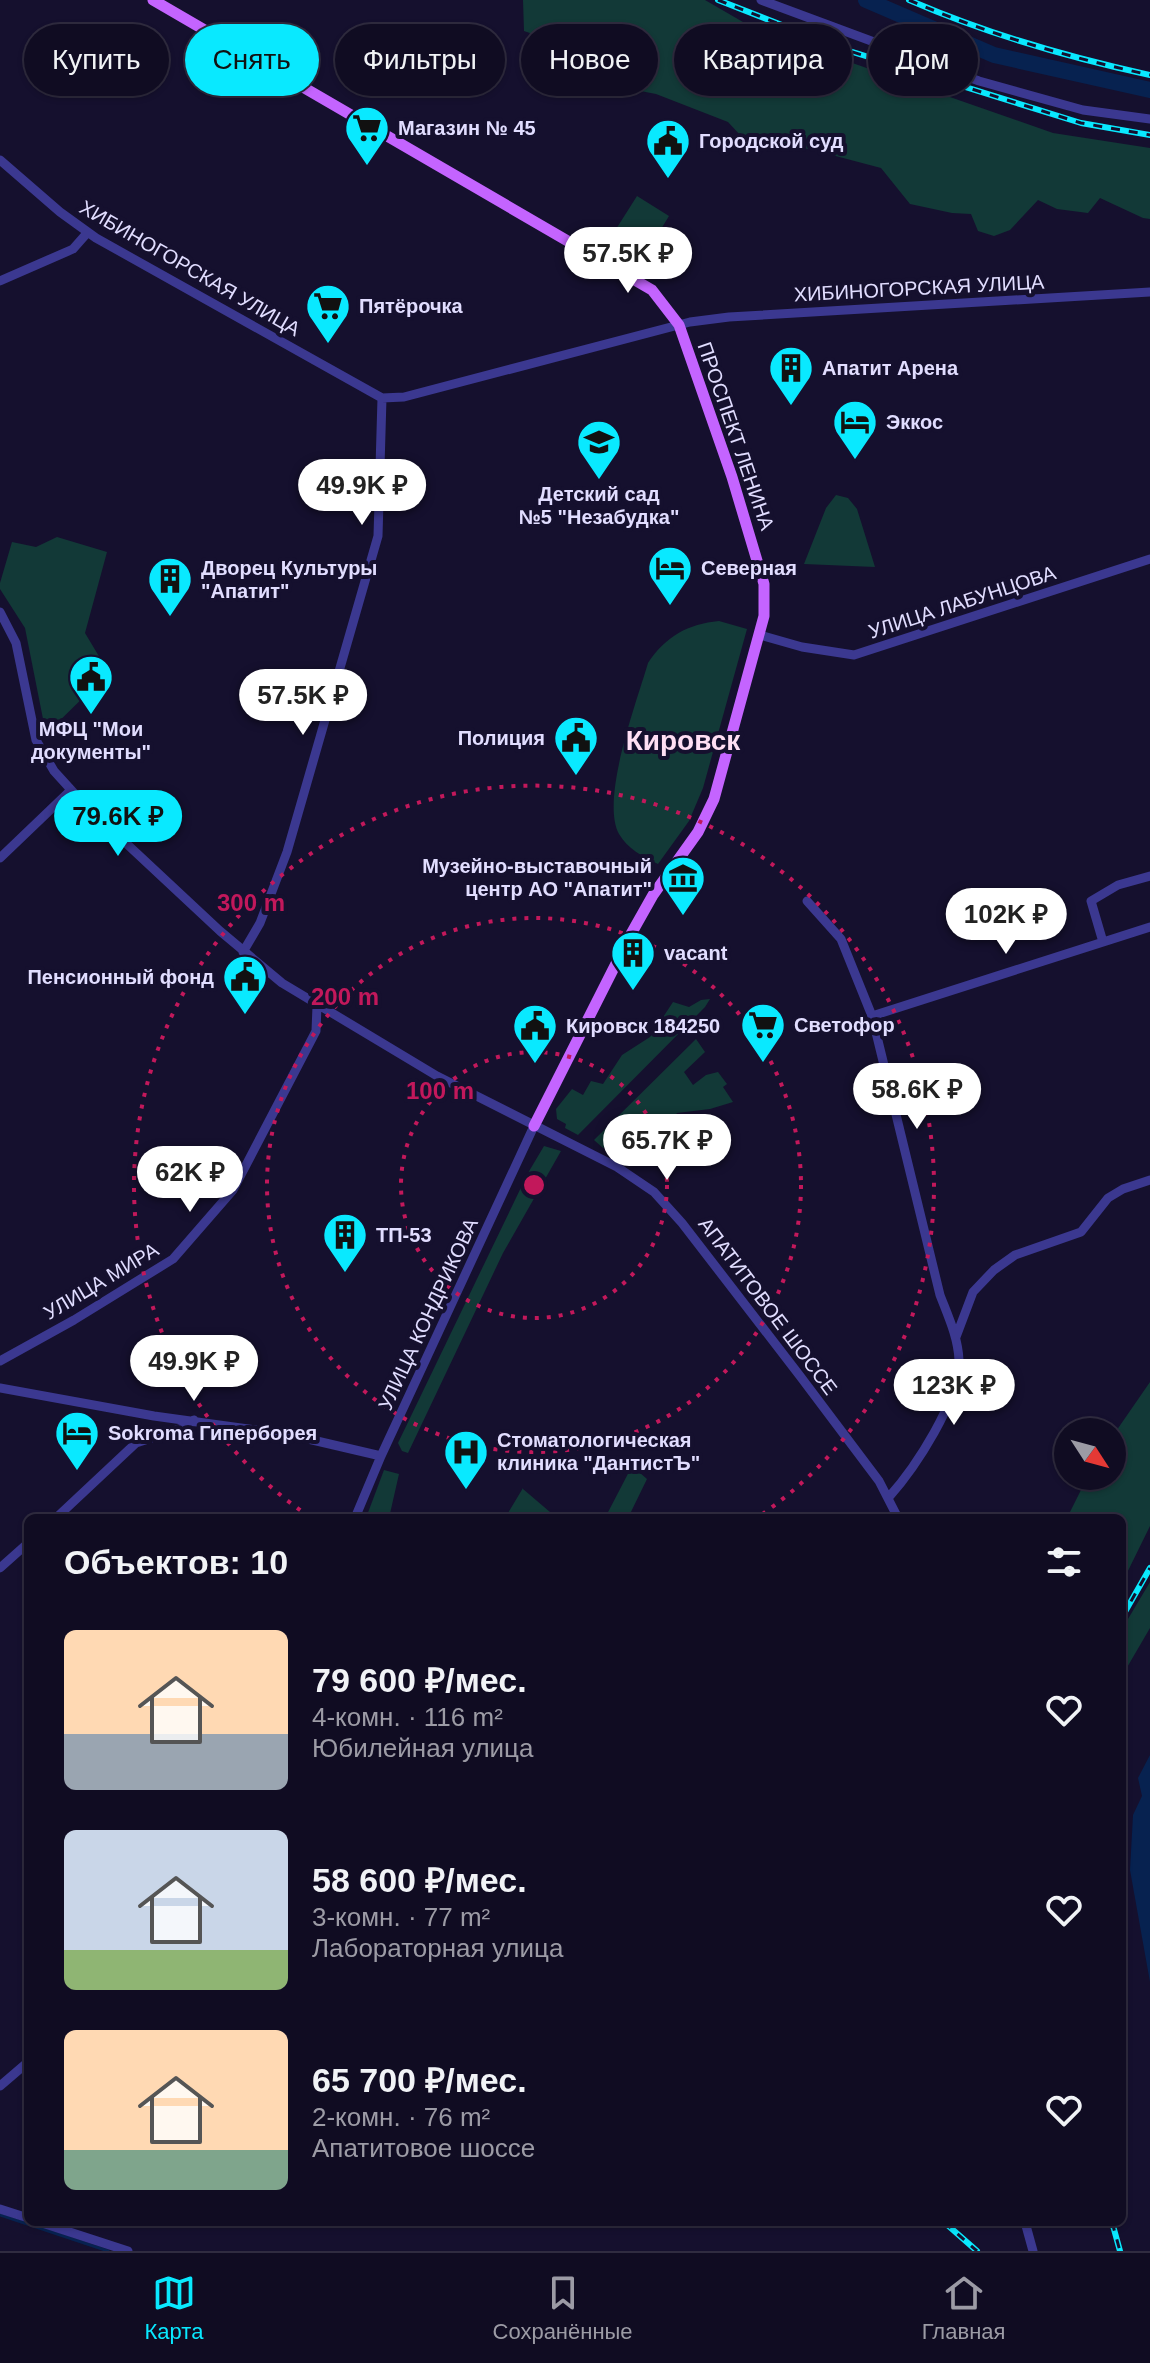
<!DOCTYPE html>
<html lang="ru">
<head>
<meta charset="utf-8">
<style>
  body { margin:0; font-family:Helvetica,sans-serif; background:#19152a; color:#f1f3f6; height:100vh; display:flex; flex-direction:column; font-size:30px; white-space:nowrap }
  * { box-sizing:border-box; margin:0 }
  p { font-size:26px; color:#9c9ba5 }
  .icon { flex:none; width:44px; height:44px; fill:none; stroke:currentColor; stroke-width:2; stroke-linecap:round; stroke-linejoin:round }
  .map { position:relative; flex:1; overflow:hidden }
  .side { position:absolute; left:24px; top:1514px; width:1102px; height:712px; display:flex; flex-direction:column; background:#100c22; border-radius:12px; box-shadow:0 2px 6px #0004,0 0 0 2px #302c40 }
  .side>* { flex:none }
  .top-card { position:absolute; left:24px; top:24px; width:1102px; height:72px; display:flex; gap:16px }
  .needle { width:52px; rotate:126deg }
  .controls { position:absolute; left:1054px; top:1418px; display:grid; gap:16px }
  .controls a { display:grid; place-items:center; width:72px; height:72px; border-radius:50%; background:#100c22; box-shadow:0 2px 6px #0004,0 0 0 2px #302c40; font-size:40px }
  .price { position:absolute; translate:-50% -68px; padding:0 18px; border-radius:28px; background:#fff; color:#222; font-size:26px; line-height:52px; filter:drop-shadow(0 2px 4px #0008) }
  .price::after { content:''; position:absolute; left:50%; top:48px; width:24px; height:18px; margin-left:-12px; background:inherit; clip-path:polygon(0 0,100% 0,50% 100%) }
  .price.active { background:#09e9ff; color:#111 }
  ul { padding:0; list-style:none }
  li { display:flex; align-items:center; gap:24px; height:200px; padding:0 40px }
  li span { display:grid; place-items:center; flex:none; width:224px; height:160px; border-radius:12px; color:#555 }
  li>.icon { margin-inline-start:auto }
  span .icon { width:96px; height:96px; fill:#fffc; stroke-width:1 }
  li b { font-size:34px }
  h2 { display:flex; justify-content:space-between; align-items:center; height:96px; padding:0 40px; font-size:34px }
  .pill { padding:0 28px; border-radius:36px; background:#100c22; box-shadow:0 2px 6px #0004,0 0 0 2px #302c40; font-size:28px; line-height:72px }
  .pill.active { background:#09e9ff; color:#111 }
  .tabs { display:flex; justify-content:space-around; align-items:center; height:112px; border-top:2px solid #302c40; background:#100c22; font-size:22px; color:#9c9ba5 }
  .tabs a { display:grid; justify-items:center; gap:4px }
  .tabs .active { color:#09e9ff }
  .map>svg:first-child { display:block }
</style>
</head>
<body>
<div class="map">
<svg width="1150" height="2251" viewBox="0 0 1150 2251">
  <rect width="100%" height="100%" fill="#15102e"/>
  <path fill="#123937" d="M523,0H705L755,29L1053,133L1150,148V219L1143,218L1100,198L1088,213L1057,209L1038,200L1010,230L994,236L978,231L971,214L952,213L910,204L881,168L813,150L741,136L728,122L656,94L594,82L570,70L571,47L524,31Z
    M637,196L669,216L644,257L611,237Z
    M836,495L848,498L857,509L875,567L804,564L826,508Z
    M57,537L107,552L85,633L103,663L96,685L46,734L25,628L0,589V583L12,542L36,547Z
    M719,621L747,629L703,788L689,821L658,864C642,856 628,849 619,834C600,799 637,701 648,663C666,636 688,624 719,621Z
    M710,999L705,1007L578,1135L565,1128L566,1124L557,1119L556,1109L572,1089L583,1095L591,1081L603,1084L622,1055L650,1037L673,1002L689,1007L701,1000Z
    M696,1039L705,1052L684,1072L693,1085L706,1075L718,1072L727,1084L723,1087L733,1102L710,1109L677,1113L667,1127L670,1142L662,1152L650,1154L624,1130L603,1148L594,1140Z
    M544,1146L561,1151L503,1253L408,1453L402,1451L398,1443L528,1173Z
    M1150,1382V1526L1122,1583V1518H1067L1088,1476H1112V1437Z
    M632,1466L647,1479L628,1518H605Z
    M384,1470L399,1474L389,1518H366Z
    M523,1488V1489L557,1518H505Z
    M1150,1582V1628L1122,1676V1629Z"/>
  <path fill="#072250" d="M1150,1755V1982L1130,1870L1133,1815L1142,1796L1138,1778Z"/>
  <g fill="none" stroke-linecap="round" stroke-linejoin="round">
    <path stroke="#072250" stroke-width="3" d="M0,2215L108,2251"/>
    <path stroke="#072250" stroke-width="16" d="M866,0L994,55L1150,90"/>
    <path stroke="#3b3890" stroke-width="9" d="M761,0L979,81L1083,110L1150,119
      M0,160L60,212L96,238L382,398L404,397L690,322L729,317L1150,292
      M0,281L73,249L88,232
      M0,612L16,643L36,740L54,771L84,804L220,931L282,983L437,1076L617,1167L654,1192L682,1223L800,1376L879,1481L898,1518
      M760,635L802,647L854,655L1150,559
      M0,858L71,790
      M807,901L841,939L872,1016L940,1295C948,1316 958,1337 959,1360C960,1400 915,1468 889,1497
      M1103,942L1091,901L1118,885L1150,876
      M243,952L260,923L287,852L378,536L382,398
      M872,1016L1150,927
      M956,1337L973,1292L994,1270L1015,1255L1081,1232L1108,1198L1123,1189L1150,1180
      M0,1361L74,1320L173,1259L233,1190L316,1031L317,1006
      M0,1388L154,1416L291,1435L381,1456
      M56,1518L136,1443L182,1428L194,1420
      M355,1518L381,1456L534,1126
      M0,1568L28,1543
      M0,2086L28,2062
      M0,2209L28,2218
      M39,2222L128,2251
      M1025,2222L1033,2251"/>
    <path stroke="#c464ff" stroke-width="11" d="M153,0L652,290L679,325L732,477L764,584V616L714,799L698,832L653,895L631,934L534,1126"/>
    <g stroke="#09e9ff" stroke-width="6">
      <path id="rail" d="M718,0L843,49L1081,123L1150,135
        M909,0C987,34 1067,57 1150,75
        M1122,1617L1150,1568
        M944,2222L977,2251
        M1112,2222L1120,2251"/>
    </g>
    <use href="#rail" stroke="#15102e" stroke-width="3" stroke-dasharray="9" stroke-linecap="butt"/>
  </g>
  <g fill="none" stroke="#c2185b" stroke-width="4" stroke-dasharray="4 8">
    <circle cx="534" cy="1185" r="133"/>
    <circle cx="534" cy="1185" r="267"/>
    <path d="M310 1517A400 400 0 1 1 758 1517"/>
  </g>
  <defs>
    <g id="supermarket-pin" transform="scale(2.3)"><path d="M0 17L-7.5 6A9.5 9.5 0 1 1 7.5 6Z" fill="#09e9ff" stroke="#15102e"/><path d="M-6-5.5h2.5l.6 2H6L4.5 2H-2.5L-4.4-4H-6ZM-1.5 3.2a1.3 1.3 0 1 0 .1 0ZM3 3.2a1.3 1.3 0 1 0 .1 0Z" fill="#111"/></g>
    <g id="civic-pin" transform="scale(2.3)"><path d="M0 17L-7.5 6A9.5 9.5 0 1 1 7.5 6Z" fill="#09e9ff" stroke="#15102e"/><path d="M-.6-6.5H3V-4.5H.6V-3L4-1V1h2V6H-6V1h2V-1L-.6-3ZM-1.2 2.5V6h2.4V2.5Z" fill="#111"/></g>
    <g id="building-pin" transform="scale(2.3)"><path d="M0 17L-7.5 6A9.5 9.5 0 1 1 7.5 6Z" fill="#09e9ff" stroke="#15102e"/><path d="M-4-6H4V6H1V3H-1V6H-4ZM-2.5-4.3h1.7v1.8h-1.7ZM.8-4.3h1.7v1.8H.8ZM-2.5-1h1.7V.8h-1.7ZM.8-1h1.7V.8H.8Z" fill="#111"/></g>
    <g id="hotel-pin" transform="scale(2.3)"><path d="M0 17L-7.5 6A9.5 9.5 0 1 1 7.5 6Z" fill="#09e9ff" stroke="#15102e"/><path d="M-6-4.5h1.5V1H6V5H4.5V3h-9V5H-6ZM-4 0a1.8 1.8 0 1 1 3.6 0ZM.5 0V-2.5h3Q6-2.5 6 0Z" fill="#111"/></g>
    <g id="school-pin" transform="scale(2.3)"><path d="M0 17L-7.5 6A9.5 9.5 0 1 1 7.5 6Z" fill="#09e9ff" stroke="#15102e"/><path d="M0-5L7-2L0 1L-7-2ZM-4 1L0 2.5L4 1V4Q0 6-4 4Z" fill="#111"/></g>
    <g id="museum-pin" transform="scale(2.3)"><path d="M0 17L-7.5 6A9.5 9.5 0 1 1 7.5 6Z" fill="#09e9ff" stroke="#15102e"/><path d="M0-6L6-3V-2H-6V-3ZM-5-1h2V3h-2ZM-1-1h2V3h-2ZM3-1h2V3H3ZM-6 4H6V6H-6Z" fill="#111"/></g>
    <g id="hospital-pin" transform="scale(2.3)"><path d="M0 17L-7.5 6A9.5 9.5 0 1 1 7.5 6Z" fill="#09e9ff" stroke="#15102e"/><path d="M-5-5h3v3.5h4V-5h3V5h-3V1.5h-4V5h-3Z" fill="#111"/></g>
  </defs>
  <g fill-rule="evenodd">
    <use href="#supermarket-pin" x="367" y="128"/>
    <use href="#civic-pin" x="668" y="141"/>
    <use href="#supermarket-pin" x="328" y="306"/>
    <use href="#building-pin" x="791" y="368"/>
    <use href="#hotel-pin" x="855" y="422"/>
    <use href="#school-pin" x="599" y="442"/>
    <use href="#hotel-pin" x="670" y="568"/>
    <use href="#building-pin" x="170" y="579"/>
    <use href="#civic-pin" x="91" y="677"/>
    <use href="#civic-pin" x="576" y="738"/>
    <use href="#museum-pin" x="683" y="878"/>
    <use href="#building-pin" x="633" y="953"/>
    <use href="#civic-pin" x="245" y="977"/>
    <use href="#supermarket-pin" x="763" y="1025"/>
    <use href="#civic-pin" x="535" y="1026"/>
    <use href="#building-pin" x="345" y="1235"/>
    <use href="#hotel-pin" x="77" y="1433"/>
    <use href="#hospital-pin" x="466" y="1452"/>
  </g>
  <g text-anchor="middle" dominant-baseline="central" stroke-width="8" stroke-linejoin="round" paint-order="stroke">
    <g font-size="20" font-weight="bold" fill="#e1ddff" stroke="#15102e" text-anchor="start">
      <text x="398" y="128">Магазин № 45</text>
      <text x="699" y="141">Городской суд</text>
      <text x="359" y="306">Пятёрочка</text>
      <text x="822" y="368">Апатит Арена</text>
      <text x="886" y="422">Эккос</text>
      <text x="599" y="494" text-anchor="middle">Детский сад<tspan x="599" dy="23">№5 "Незабудка"</tspan></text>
      <text x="201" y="568">Дворец Культуры<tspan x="201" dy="23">"Апатит"</tspan></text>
      <text x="701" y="568">Северная</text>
      <text x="91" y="729" text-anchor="middle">МФЦ "Мои<tspan x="91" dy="23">документы"</tspan></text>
      <text x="545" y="738" text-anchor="end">Полиция</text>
      <text x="652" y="866" text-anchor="end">Музейно-выставочный<tspan x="652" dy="23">центр АО "Апатит"</tspan></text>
      <text x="664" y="953">vacant</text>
      <text x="214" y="977" text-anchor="end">Пенсионный фонд</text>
      <text x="794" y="1025">Светофор</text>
      <text x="566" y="1026">Кировск 184250</text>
      <text x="376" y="1235">ТП-53</text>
      <text x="108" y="1433">Sokroma Гиперборея</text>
      <text x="497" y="1440">Стоматологическая<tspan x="497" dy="23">клиника "ДантистЪ"</tspan></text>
    </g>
    <g font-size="20" fill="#e1ddff" stroke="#15102e">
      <text transform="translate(190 268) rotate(30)">ХИБИНОГОРСКАЯ УЛИЦА</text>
      <text transform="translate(919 288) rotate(-3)">ХИБИНОГОРСКАЯ УЛИЦА</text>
      <text transform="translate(736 436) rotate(71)">ПРОСПЕКТ ЛЕНИНА</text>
      <text transform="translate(962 602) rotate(-18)">УЛИЦА ЛАБУНЦОВА</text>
      <text transform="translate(101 1281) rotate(-31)">УЛИЦА МИРА</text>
      <text transform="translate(768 1306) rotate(53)">АПАТИТОВОЕ ШОССЕ</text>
      <text transform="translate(428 1314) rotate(-65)">УЛИЦА КОНДРИКОВА</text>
    </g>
    <g font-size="28" font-weight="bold" fill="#ffdff4" stroke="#15102e">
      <text x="683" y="740">Кировск</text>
    </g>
  </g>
  <circle cx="534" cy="1185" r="12" fill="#c2185b" stroke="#15102e" stroke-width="4"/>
  <g font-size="24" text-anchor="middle" font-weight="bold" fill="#c2185b" stroke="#15102e" stroke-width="8" stroke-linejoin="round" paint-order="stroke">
    <text x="251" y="911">300 m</text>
    <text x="345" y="1005">200 m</text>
    <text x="440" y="1099">100 m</text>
  </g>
</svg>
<div class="controls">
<a><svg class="needle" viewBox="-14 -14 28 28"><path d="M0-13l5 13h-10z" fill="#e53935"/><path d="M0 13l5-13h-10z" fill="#9c9ba5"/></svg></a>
</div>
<b class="price" style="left:628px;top:295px">57.5K ₽</b>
<b class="price" style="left:362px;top:527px">49.9K ₽</b>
<b class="price" style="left:303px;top:737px">57.5K ₽</b>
<b class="price active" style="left:118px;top:858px">79.6K ₽</b>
<b class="price" style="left:1006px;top:956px">102K ₽</b>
<b class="price" style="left:917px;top:1131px">58.6K ₽</b>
<b class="price" style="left:667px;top:1182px">65.7K ₽</b>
<b class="price" style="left:190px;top:1214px">62K ₽</b>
<b class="price" style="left:194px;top:1403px">49.9K ₽</b>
<b class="price" style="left:954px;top:1427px">123K ₽</b>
<div class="top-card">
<a class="pill">Купить</a>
<a class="pill active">Снять</a>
<a class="pill">Фильтры</a>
<a class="pill">Новое</a>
<a class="pill">Квартира</a>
<a class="pill">Дом</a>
</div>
<section class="side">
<h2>Объектов: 10<svg class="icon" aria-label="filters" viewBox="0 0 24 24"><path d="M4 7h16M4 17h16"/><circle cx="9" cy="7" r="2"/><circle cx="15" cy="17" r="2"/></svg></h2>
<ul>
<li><span style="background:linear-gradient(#ffd9b3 65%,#9aa5b1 0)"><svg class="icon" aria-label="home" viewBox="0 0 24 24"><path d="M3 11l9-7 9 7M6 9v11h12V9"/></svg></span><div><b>79 600 ₽/мес.</b><p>4-комн. · 116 m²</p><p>Юбилейная улица</p></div><svg class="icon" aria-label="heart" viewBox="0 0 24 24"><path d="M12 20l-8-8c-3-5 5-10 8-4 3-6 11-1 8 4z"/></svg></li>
<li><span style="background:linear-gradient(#c9d6e8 75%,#8fb573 0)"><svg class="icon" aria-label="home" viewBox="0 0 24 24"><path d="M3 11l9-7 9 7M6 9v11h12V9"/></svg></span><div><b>58 600 ₽/мес.</b><p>3-комн. · 77 m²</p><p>Лабораторная улица</p></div><svg class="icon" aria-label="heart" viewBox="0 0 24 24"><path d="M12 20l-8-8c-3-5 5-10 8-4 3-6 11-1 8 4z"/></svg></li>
<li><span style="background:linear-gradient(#ffd9b3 75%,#7fa58c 0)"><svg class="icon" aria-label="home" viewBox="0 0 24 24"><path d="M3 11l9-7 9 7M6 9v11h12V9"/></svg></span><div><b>65 700 ₽/мес.</b><p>2-комн. · 76 m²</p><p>Апатитовое шоссе</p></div><svg class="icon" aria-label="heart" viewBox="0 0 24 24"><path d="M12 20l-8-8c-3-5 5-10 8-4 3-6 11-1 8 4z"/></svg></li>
</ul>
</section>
</div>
<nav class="tabs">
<a class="active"><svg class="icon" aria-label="map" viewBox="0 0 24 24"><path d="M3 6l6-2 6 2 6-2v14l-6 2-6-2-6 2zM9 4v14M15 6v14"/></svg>Карта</a>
<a><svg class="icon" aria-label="saved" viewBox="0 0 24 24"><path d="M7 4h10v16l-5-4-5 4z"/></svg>Сохранённые</a>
<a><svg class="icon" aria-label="home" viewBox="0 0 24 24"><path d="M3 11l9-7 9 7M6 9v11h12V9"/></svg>Главная</a>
</nav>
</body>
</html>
